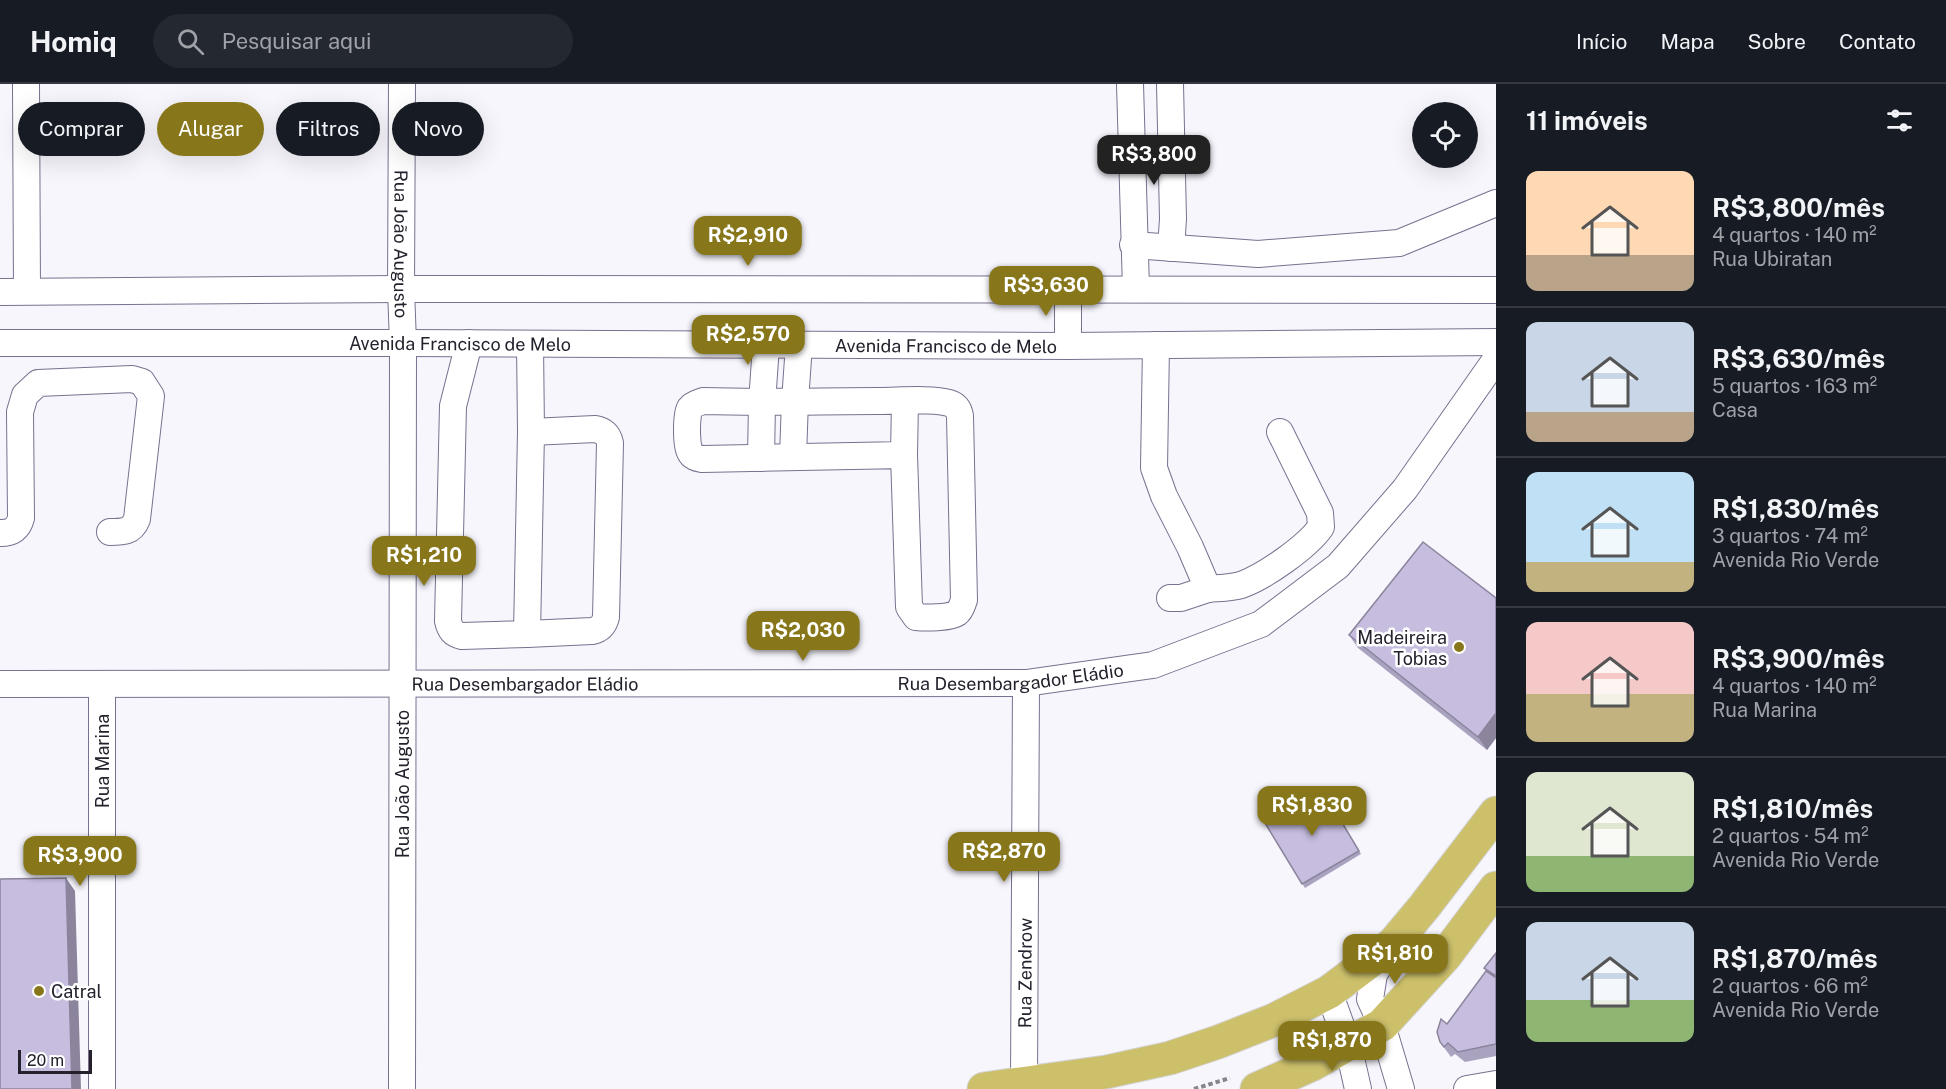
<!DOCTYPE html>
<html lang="pt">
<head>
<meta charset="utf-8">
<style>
  body { margin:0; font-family:"Public Sans",sans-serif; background:#242831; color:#f1f3f6; height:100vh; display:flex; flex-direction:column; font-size:22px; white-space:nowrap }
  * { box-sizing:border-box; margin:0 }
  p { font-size:20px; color:#9ea1a6 }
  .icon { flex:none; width:33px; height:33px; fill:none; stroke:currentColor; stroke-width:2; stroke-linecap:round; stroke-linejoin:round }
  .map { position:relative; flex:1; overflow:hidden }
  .sheet { display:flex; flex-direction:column; background:#171b24; width:450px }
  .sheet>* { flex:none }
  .banner { position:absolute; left:18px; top:18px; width:570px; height:54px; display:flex; gap:12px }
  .tools { position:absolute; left:1412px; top:18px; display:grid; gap:12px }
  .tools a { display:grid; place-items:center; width:66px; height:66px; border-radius:50%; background:#171b24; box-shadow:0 6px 24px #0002; font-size:30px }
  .scale { position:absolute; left:18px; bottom:15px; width:74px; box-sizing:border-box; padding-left:6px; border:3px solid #24212d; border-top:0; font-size:16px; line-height:21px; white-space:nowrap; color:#24212d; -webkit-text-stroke:4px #fff; paint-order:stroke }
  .price { position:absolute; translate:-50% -51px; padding:0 14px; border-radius:12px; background:#87771a; color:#fff; font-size:20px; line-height:39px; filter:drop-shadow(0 2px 3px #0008) }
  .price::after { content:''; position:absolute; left:50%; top:36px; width:18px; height:14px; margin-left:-9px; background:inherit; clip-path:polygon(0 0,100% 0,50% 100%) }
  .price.active { background:#222; color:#fff }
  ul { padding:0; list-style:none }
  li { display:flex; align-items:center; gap:18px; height:150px; padding:0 30px }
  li+li { border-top:2px solid #363941 }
  li span { display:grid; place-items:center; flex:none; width:168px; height:120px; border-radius:12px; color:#555 }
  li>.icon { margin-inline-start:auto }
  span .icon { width:72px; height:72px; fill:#fffc; stroke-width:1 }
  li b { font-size:26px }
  h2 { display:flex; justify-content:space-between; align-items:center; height:72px; padding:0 30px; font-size:26px }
  .pill { padding:0 21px; border-radius:27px; background:#171b24; box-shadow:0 6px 24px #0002; font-size:21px; line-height:54px }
  .pill.active { background:#87771a; color:#fff }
  header { display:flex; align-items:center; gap:36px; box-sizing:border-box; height:84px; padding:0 30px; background:#171b24; border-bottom:2px solid #363941 }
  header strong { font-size:28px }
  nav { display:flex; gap:33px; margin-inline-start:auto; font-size:21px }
  .search { width:420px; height:54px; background:#242831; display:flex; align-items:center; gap:15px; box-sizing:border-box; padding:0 21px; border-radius:33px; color:#9ea1a6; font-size:22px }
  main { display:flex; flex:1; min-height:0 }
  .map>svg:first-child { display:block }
</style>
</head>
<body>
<header>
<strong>Homiq</strong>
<div class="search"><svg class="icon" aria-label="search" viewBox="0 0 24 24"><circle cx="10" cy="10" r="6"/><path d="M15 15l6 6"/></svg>Pesquisar aqui</div>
<nav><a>Início</a><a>Mapa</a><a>Sobre</a><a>Contato</a></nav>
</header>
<main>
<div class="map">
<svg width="1496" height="1005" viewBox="0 0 1496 1005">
  <rect width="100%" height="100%" fill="#f7f6fd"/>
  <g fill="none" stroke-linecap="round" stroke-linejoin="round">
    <g stroke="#79708f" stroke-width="28">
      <g id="minor">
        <path d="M26,0L27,207"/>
        <path id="s1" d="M402,0L401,205L403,259L402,1005"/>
        <path d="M1130,0L1136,205"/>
        <path d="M1170,0L1173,135L1171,164"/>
        <path d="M1133,161L1258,170L1399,159L1496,119"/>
        <path d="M0,208L401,205L1496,206"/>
        <path id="s2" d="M0,259H403L1068,262L1496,258"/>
        <path d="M469,259L453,322L448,537C450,546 453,550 462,552L527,550L531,348L530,260"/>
        <path d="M1156,261L1154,384L1164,412L1190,463L1208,505L1181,514H1170"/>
        <path d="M1068,262V205"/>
        <path d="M904,371L909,523L916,533C925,534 950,534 957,529C961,526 962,521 964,516L960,332C959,326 956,321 949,319C931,314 899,317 879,317C820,317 762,319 703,317C698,319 693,320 690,324C686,330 686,362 690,368C692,373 697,374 702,375L904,371L905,317"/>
        <path d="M793,372L795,317L799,261"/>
        <path d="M761,374L762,319L766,261"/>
        <path d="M0,449C12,449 18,445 21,434L20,328L25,311L38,299L132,295L142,298L151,312L137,435C132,448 123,448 110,448"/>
        <path d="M1208,505C1218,504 1231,504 1241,501C1264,493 1307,463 1321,443L1320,429L1280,348"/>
        <path d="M527,550L592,547C601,545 604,541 606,533L610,359C608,350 604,347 595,345L531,348"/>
        <path id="s3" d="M0,600L1026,599L1153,581L1261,540L1338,482L1405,405L1496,275"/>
        <path d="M102,600V1005"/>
        <path d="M1390,866L1374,890L1370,915L1382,941L1401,1005"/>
        <path d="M1329,908L1348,961L1358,1005"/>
        <path id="s4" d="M1024,999L1026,599"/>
        <path d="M1467,1005L1496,1000"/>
      </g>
    </g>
    <g stroke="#d3d3d5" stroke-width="35">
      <path id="major" d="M984,1005L1106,988L1170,974L1218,958L1274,936L1329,908L1393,860L1424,823L1496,729
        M1257,1005L1313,980L1382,941L1445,872L1496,804"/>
    </g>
    <path stroke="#86848d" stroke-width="4" stroke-dasharray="4.5 3" stroke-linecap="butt" d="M1194,1005L1230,994"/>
    <use href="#minor" stroke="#fff" stroke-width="26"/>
    <use href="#major" stroke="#cdc06b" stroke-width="33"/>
  </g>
  <path fill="#aaa3c0" d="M1496,514V654L1487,666L1358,564L1349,551Z
    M1322,705L1361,770L1305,804L1265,739Z
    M1496,869V972L1465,978L1455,970L1451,973L1440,958L1447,940L1486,887L1484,884Z"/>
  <path fill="#8b849c" d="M1496,629V654L1487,666L1478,653Z
    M66,794L75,807L81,1005H72Z"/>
  <path fill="#c6bddf" stroke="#8b849c" stroke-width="1.5" d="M1423,458L1496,514V629L1478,653L1349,551Z
    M1322,705L1359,767L1302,800L1265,739Z
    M66,794L72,1005H0V795Z
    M1496,869V892L1484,884Z
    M1486,887L1496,894V960L1458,968L1448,959L1444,963L1440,958L1437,948L1441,935L1447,940Z"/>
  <g fill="#87771a" stroke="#fff" stroke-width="2">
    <circle cx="1459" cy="563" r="6"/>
    <circle cx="39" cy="907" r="6"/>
  </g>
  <g text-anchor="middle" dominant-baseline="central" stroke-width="5" stroke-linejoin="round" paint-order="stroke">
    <g font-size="18" fill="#24212d" stroke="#fff">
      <text stroke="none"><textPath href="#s1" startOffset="160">Rua João Augusto</textPath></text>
      <text stroke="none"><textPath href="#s2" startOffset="460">Avenida Francisco de Melo</textPath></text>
      <text stroke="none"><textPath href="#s2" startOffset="946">Avenida Francisco de Melo</textPath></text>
      <text stroke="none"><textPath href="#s3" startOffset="1011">Rua Desembargador Eládio</textPath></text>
      <text stroke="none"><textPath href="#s3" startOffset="525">Rua Desembargador Eládio</textPath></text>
      <text transform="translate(102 677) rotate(-90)">Rua Marina</text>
      <text transform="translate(402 700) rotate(-90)">Rua João Augusto</text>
      <text stroke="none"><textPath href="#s4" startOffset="110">Rua Zendrow</textPath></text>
    </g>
    <g font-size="18" fill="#24212d" stroke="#fff" text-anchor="end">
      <text x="1447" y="553">Madeireira<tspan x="1447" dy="21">Tobias</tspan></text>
      <text x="51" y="907" text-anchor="start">Catral</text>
    </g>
  </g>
</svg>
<div class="tools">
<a><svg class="icon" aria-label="locate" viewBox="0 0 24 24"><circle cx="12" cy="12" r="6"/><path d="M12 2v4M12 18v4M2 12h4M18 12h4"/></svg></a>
</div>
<div class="scale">20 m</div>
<b class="price active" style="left:1154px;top:102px">R$3,800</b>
<b class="price" style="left:748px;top:183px">R$2,910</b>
<b class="price" style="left:1046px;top:233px">R$3,630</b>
<b class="price" style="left:748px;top:282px">R$2,570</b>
<b class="price" style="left:424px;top:503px">R$1,210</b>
<b class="price" style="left:803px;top:578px">R$2,030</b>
<b class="price" style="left:1312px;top:753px">R$1,830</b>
<b class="price" style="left:1004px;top:799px">R$2,870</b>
<b class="price" style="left:80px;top:803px">R$3,900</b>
<b class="price" style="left:1395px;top:901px">R$1,810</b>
<b class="price" style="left:1332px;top:988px">R$1,870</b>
<div class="banner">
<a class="pill">Comprar</a>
<a class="pill active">Alugar</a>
<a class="pill">Filtros</a>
<a class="pill">Novo</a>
</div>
</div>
<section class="sheet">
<h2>11 imóveis<svg class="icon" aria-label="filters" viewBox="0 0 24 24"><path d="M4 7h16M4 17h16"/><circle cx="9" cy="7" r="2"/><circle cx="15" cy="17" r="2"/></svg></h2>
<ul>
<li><span style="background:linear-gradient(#ffd9b3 70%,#b9a48a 0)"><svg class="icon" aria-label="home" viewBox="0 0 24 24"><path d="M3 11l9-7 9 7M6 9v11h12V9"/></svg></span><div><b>R$3,800/mês</b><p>4 quartos · 140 m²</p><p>Rua Ubiratan</p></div></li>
<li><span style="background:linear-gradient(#c9d6e8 75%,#b9a48a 0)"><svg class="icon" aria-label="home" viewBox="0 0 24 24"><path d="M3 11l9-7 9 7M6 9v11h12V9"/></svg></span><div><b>R$3,630/mês</b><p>5 quartos · 163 m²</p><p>Casa</p></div></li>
<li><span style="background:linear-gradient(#bfe0f5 75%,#c2b280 0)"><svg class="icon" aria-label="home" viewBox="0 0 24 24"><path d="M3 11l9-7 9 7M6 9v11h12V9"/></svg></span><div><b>R$1,830/mês</b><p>3 quartos · 74 m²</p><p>Avenida Rio Verde</p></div></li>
<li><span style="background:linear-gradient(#f6c9c9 60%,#c2b280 0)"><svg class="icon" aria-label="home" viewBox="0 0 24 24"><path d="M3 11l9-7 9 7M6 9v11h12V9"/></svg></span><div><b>R$3,900/mês</b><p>4 quartos · 140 m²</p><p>Rua Marina</p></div></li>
<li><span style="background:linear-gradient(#dfe7d0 70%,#8fb573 0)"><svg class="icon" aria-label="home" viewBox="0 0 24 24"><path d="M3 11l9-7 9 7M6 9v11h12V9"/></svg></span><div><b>R$1,810/mês</b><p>2 quartos · 54 m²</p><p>Avenida Rio Verde</p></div></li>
<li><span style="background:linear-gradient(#c9d6e8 65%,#8fb573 0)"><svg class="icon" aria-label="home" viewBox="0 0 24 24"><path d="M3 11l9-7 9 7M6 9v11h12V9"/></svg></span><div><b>R$1,870/mês</b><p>2 quartos · 66 m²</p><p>Avenida Rio Verde</p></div></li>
</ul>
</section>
</main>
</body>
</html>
